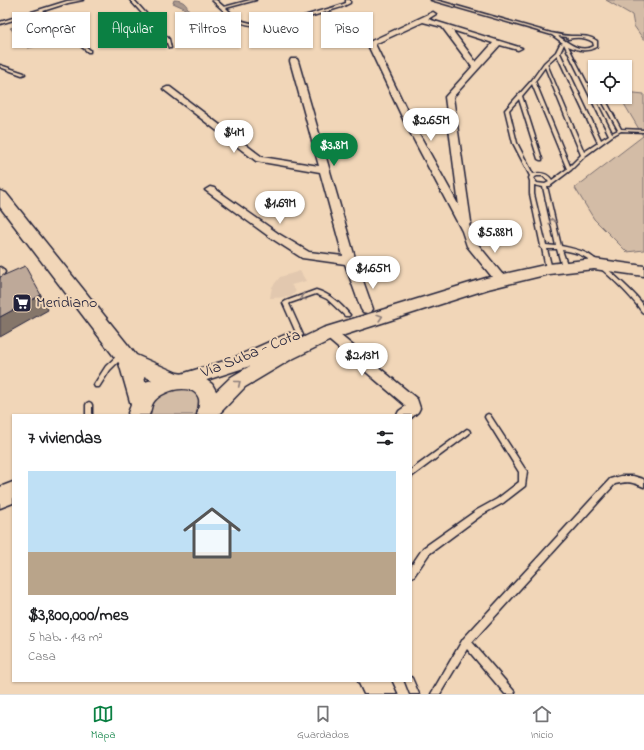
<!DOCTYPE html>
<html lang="es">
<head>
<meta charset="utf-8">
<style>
  body { margin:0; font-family:"Indie Flower",sans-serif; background:#f6f6f6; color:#202124; height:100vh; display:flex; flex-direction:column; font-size:15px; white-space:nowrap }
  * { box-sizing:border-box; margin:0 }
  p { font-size:13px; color:#757577 }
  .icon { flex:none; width:22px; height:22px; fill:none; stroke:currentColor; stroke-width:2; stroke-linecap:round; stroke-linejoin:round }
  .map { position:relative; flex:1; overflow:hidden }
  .sheet { position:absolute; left:12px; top:414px; width:400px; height:268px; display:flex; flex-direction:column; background:#fff; border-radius:0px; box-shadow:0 1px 3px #0004 }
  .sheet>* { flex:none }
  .top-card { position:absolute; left:12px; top:12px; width:400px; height:36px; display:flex; gap:8px }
  .buttons { position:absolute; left:588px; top:60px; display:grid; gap:8px }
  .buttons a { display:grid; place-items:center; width:44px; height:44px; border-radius:0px; background:#fff; box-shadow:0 1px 3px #0004; font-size:20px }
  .price { position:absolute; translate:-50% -34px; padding:0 9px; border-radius:14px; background:#fff; color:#222; font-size:13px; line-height:26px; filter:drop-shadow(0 1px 2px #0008) }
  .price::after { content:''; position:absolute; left:50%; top:24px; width:12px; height:9px; margin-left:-6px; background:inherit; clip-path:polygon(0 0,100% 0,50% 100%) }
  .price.current { background:#0b8043; color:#fff }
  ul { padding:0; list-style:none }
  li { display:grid; align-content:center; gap:8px; height:212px; padding:0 16px }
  li span { display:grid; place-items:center; height:124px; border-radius:0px; color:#555 }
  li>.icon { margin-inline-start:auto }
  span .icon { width:72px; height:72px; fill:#fffc; stroke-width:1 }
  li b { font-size:17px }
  h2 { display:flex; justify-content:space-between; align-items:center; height:48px; padding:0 16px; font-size:17px }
  .chip { padding:0 14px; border-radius:0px; background:#fff; box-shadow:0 1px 3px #0004; font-size:14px; line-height:36px }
  .chip.current { background:#0b8043; color:#fff }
  .tab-bar { display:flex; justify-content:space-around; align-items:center; height:56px; border-top:1px solid #e0e0e0; background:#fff; font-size:11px; color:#757577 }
  .tab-bar a { display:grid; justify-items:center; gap:2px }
  .tab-bar .current { color:#0b8043 }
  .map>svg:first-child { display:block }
</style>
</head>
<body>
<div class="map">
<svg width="644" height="694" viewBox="0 0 644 694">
  <rect width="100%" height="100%" fill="#f1d6b8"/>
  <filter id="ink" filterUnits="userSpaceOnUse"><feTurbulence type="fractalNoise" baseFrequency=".025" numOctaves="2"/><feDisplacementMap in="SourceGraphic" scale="8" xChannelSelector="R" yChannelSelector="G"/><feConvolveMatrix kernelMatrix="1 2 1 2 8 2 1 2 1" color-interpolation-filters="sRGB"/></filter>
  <g filter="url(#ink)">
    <path fill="#e2c8af" d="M300,271L306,281L291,285L296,291L291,297L270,298L272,287L280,277Z"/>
    <path fill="#d3bca6" stroke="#7a6f70" d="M606,0H644V40L634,26L632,15Z
      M625,92L644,94V250L627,252L594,219L575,188L643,136L620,97H625Z
      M180,384L202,393L203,415H145L148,401Z"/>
    <path fill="#aa988d" stroke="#74696c" d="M174,0C183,0 187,4 189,12L197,17L211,32H205L199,29L198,22L184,13V8L173,3Z
      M22,25L37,46L28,48L10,28Z"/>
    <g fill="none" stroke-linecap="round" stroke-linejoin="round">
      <g stroke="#22223b" stroke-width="3">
        <path id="lane" d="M75,0H83L68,3L43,11L90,50V52H88L40,12L0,24V22L67,1Z
          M130,0H134L169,39L171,48H169L166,40Z
          M212,0H216L224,7L250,0H256L226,8C230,12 235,17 240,20C266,30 295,19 320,11C329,9 338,6 346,3V0H350V3L342,7C313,15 264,36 236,20C227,15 220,7 212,0Z
          M431,0H436L551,33C558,34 565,36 571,36C581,36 589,35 597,41V47C587,52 579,51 568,46L587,83L595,84V86L588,85L612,133L618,130L600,97H604L621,129L644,130V132L621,131L612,136L585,156L571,170L550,186H547L561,246C571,248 580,250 588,254C598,260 641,297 644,307C644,309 644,311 644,313L642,312C631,295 601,266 583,256C577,253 570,251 562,250L568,267L565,269L562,267L557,249H547L552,269L549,271L546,269L542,248L540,247L541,246L530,194V181L529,178L530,176L513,143L505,110L532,80L544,63L556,52L560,44L563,43L552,35ZM558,36L567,37L568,39C577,37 585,37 593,42L594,46C580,53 570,44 558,36ZM564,44L609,135L601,140L560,53ZM557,55L598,143L584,152L547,64ZM545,67L581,155L570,166L535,81ZM532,84L567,169L552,180C547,173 541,172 533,174L517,143L509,110L519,99L538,159L540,160H542V159L522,96ZM537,176H543L549,182L545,184L537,183L533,178ZM534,185L543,187L556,246L546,245L534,194Z
          M0,65L24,73L25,74L22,75L0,67Z
          M0,267L2,268L5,272L2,277L0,278Z
          M316,290C330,294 341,304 350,315L349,316H345L327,299L316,294L290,303L289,304L303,335L300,337H298L283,303L286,301Z
          M120,353H124L125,355L110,370L99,387H95L94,385L95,383L106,366Z
          M89,402L91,403L92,405V415H86V405L87,403Z
          M488,414L490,415L525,469L527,471L525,486L503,503L483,514L429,554L414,576L411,577V566L423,548L477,510L497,499L519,482V472L486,419L485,417L486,415Z
          M467,429L469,430L470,432L469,434L411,477V470Z
          M621,476H633L643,479L644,480V487C632,482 629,481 615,484L472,642L514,691L515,694H505L467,649L440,694H431L463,639L610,479Z
          M411,677L412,678L419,694H410L405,681H411Z"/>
      </g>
      <g stroke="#22223b" stroke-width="3">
        <path id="street" d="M433,12L436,14L428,19L522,48L518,50L500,45L453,97L471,222L469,225L476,242L507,280L505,283H497L467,246L462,231L404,121L367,43ZM423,22L442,27L472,67L445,97L459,206L412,121L375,44ZM452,30L493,43L476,62Z
          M291,59H297L298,61L356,261L373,309L371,312L367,313L363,312L361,309L345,264L302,258L271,238L205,190L210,187L214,188L279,234L309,252L343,256L320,172L256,161L163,89L167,87H170L262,157L319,166L290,61Z
          M329,328L334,330L417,399L420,408L418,412L411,418V415H397L399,411L406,406L324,336L323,333L324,330Z"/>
      </g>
      <g stroke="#22223b" stroke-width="3">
        <path id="secondary" d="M594,259L644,266V276L594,269L549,274L488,289L335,338L290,360L245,387L218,415H203L200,410L203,404L231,377L250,366L185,387L178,385L176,380L178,375L231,359L289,333L295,335L298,340L323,328L486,278L549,264Z
          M13,482V503L0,508V487Z"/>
      </g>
      <g stroke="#22223b" stroke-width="3">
        <path id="primary" d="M0,191L6,193L136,355L177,373L202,377L212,384L221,400L219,415H197C198,410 200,404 199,399C194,381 160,390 153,403C151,406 151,411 149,415H129L128,413L131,405L119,363L0,207ZM144,376L152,380L145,382Z
          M358,681H391L397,694H364Z"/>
      </g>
      <use href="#lane" fill="#f1d6b8" fill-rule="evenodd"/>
      <use href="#street" fill="#f1d6b8" fill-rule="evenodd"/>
      <use href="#secondary" fill="#f1d6b8" fill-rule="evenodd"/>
      <use href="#primary" fill="#f1d6b8" fill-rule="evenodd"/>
    </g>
    <path fill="#85766b" stroke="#22223b" d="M41,295L48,310L0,337V317Z"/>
    <path fill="#bea999" stroke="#22223b" d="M25,266L41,295L0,317V277Z"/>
    <defs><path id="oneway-chevron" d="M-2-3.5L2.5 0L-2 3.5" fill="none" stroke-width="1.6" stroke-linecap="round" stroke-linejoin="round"/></defs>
    <g stroke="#8a7c7a">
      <use href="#oneway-chevron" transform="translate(552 221) rotate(-104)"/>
      <use href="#oneway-chevron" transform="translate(303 297) rotate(161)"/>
      <use href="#oneway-chevron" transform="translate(380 317) rotate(-17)"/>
      <use href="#oneway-chevron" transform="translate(238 383) rotate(-39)"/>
    </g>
  </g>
  <defs>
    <g id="supermarket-square" transform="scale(1)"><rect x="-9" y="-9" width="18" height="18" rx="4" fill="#22223b" stroke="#f1d6b8"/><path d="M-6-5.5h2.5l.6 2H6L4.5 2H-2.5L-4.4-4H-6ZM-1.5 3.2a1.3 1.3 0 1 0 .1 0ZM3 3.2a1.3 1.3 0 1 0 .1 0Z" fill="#fff"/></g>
  </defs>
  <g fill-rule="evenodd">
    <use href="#supermarket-square" x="22" y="303"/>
  </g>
  <g text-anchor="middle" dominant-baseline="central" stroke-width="4" stroke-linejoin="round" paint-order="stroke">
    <g font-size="16" fill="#22223b" stroke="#f1d6b8" text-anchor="start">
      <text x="36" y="303">Meridiano</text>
    </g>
    <g font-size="16" fill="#22223b" stroke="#f1d6b8">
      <text transform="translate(251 354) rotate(-22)">Vía Suba - Cota</text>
    </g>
  </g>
</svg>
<div class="buttons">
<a><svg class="icon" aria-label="locate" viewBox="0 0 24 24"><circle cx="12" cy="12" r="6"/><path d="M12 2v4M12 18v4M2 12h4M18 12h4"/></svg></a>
</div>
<b class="price" style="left:431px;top:142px">$2.65M</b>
<b class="price" style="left:234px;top:154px">$4M</b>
<b class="price current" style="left:334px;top:167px">$3.8M</b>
<b class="price" style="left:280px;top:225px">$1.69M</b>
<b class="price" style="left:495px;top:254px">$5.88M</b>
<b class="price" style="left:373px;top:290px">$1.65M</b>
<b class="price" style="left:362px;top:377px">$2.13M</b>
<div class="top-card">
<a class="chip">Comprar</a>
<a class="chip current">Alquilar</a>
<a class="chip">Filtros</a>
<a class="chip">Nuevo</a>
<a class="chip">Piso</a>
</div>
<section class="sheet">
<h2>7 viviendas<svg class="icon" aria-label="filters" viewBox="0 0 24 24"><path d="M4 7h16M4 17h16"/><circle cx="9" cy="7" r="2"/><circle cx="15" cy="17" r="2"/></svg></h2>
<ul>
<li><span style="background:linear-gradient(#bfe0f5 65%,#b9a48a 0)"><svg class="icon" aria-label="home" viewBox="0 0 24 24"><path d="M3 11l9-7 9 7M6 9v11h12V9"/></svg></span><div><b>$3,800,000/mes</b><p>5 hab. · 143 m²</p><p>Casa</p></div></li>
</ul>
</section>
</div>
<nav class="tab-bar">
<a class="current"><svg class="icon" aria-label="map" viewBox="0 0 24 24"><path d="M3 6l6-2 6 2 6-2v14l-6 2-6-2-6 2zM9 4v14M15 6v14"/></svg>Mapa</a>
<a><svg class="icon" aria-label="saved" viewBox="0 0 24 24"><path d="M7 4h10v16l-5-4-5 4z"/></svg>Guardados</a>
<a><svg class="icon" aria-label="home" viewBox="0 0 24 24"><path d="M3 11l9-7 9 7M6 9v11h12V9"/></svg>Inicio</a>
</nav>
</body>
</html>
